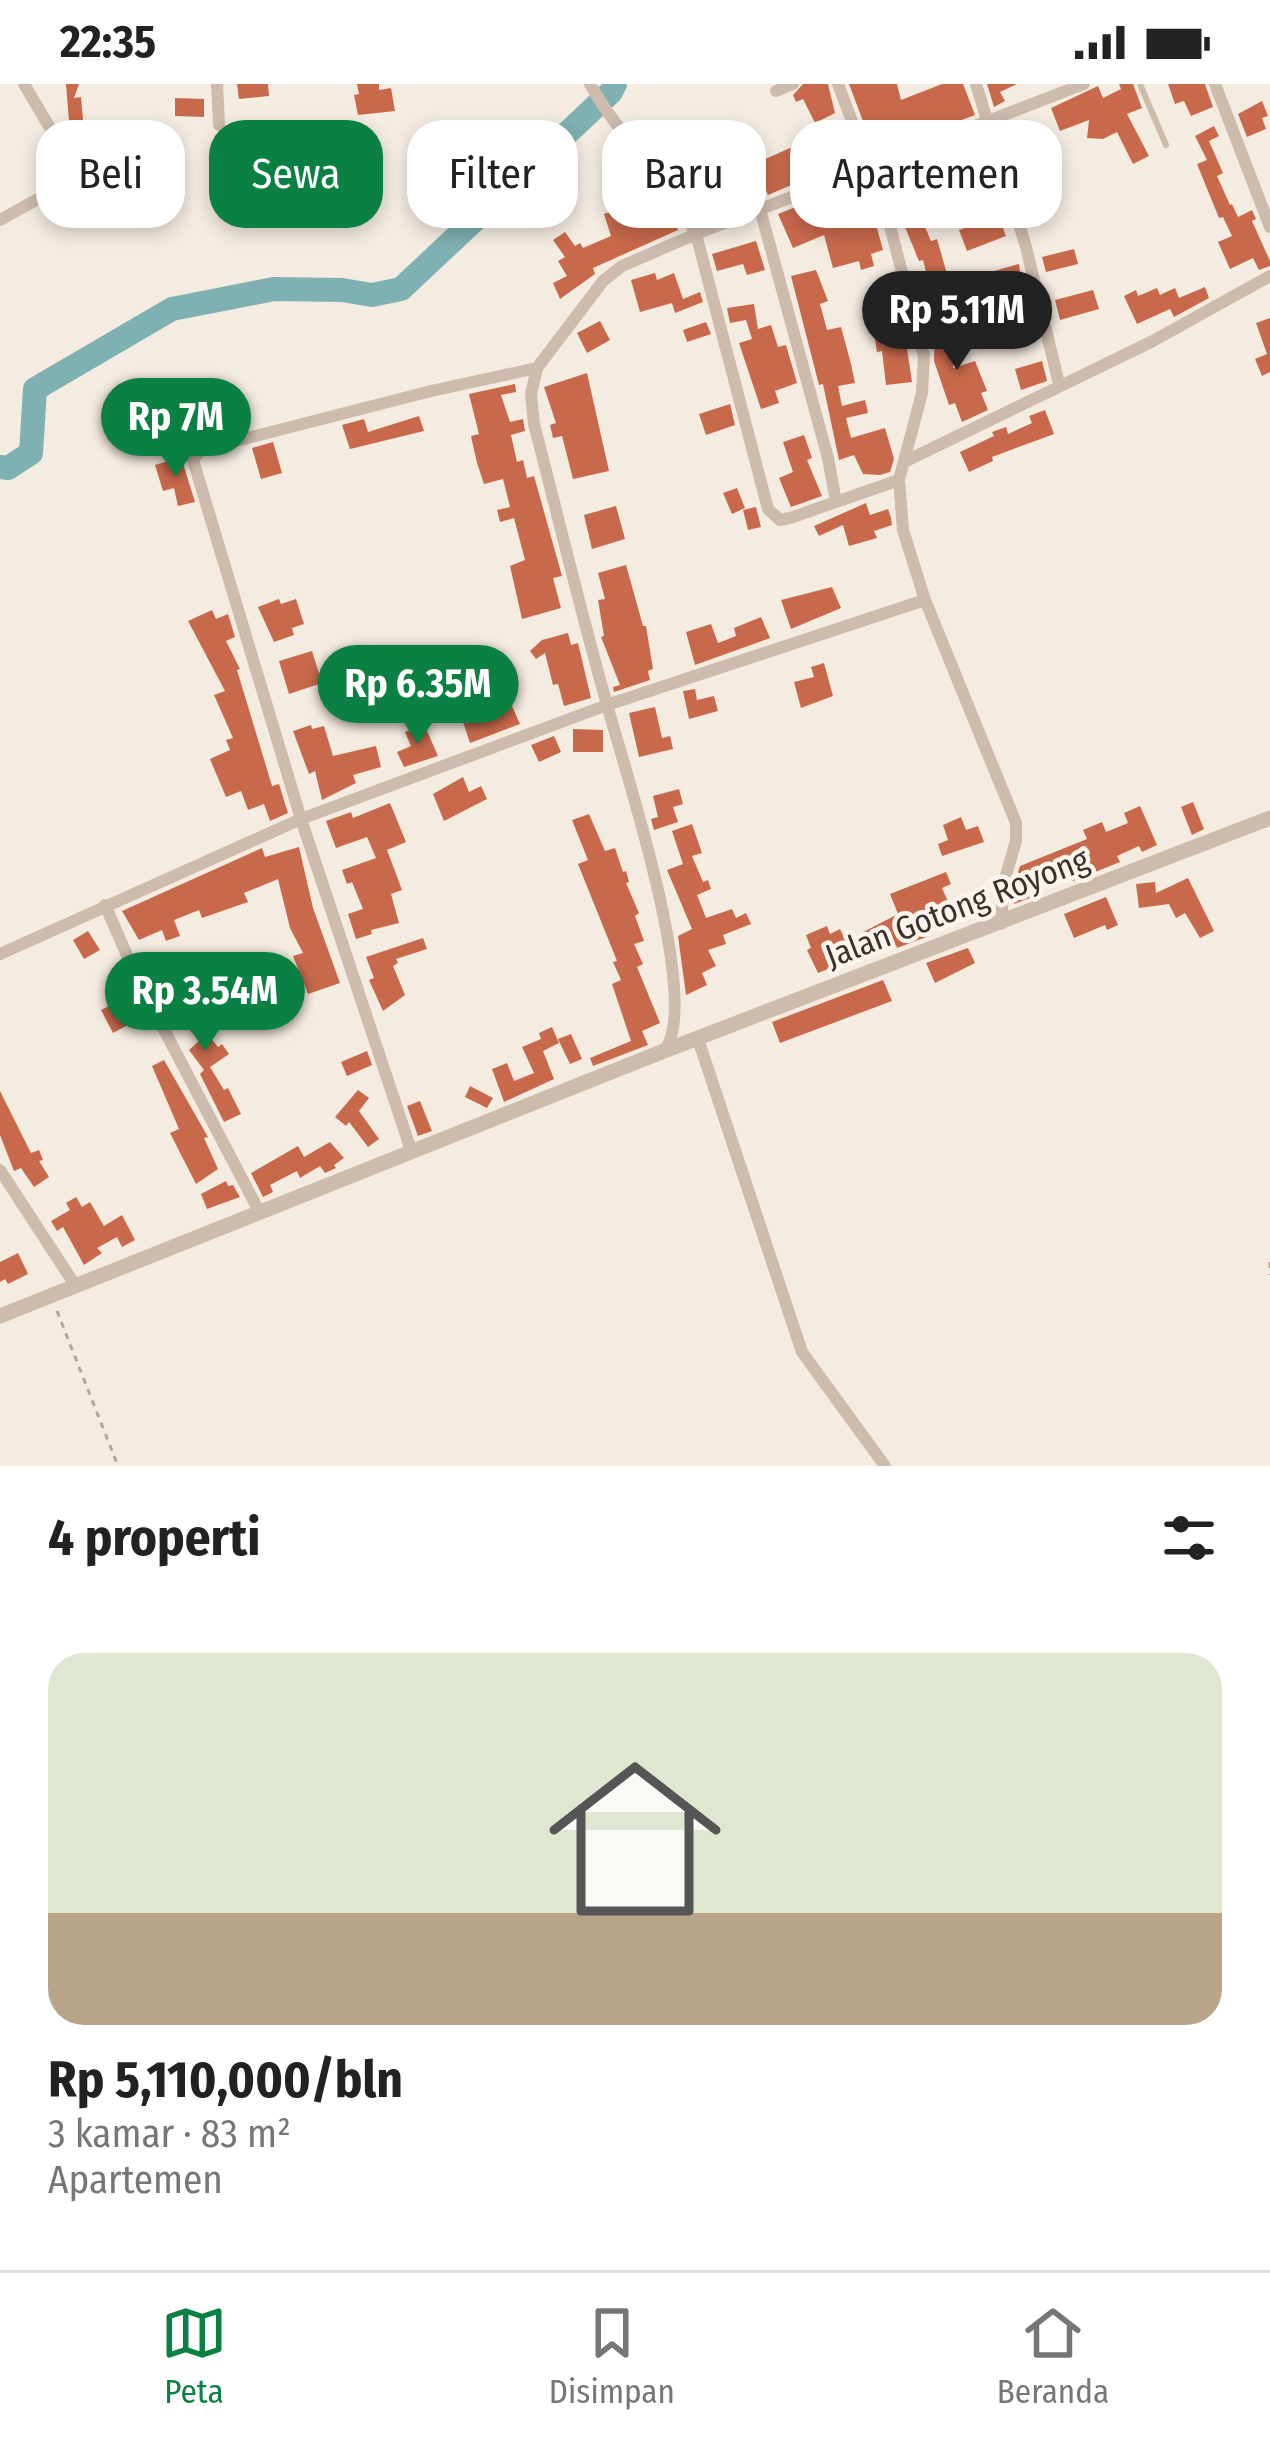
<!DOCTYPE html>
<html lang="id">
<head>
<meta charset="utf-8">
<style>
  body { margin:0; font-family:"Fira Sans Condensed",sans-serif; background:#f6f6f6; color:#222; height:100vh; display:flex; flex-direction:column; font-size:45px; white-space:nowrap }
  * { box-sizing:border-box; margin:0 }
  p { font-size:39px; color:#767676 }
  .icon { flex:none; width:66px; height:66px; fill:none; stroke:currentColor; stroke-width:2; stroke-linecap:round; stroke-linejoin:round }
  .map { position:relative; height:1382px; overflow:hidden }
  .side { display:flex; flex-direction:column; background:#fff; flex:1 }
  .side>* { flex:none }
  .guide { position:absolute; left:36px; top:36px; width:1200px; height:108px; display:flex; gap:24px }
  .price { position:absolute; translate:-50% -102px; padding:0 27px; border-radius:42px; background:#0b8043; color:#fff; font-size:39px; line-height:78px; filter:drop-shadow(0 3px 6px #0008) }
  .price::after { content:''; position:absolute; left:50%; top:72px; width:36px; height:27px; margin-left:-18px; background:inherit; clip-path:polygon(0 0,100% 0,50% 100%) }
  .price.selected { background:#222; color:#fff }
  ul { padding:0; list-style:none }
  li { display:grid; align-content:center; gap:24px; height:636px; padding:0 48px }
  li+li { border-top:3px solid #e0e0e0 }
  li span { display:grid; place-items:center; height:372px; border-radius:36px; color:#555 }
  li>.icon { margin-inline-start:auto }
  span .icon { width:216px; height:216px; fill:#fffc; stroke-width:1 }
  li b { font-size:51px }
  h2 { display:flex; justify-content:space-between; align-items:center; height:144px; padding:0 48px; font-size:51px }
  .pill { padding:0 42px; border-radius:36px; background:#fff; box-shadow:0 6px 18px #0003; font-size:42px; line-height:108px }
  .pill.selected { background:#0b8043; color:#fff }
  .status { display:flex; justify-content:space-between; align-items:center; height:84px; padding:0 60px; background:#fff; direction:ltr }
  .status svg { height:33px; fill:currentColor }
  .tabs { display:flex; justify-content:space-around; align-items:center; height:168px; border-top:3px solid #e0e0e0; background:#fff; font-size:33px; color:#767676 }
  .tabs a { display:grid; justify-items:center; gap:6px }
  .tabs .selected { color:#0b8043 }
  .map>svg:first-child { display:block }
</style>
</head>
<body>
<div class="status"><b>22:35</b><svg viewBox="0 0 49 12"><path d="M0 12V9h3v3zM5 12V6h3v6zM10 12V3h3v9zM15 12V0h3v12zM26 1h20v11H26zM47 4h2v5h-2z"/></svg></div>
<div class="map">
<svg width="1270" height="1382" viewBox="0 0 1270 1382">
  <rect width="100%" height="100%" fill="#f4ebe1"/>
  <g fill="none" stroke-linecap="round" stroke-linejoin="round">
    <path stroke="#7fb0b2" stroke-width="24" d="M0,383L8,384L31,369L35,305L172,225L274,205L342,206L372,211L401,205L611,8L615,0"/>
  </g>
  <path fill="#c8694b" d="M66,0H79L74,14L81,13L83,36L69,37Z
    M237,0H268L269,12L239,15Z
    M357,0H379V6L391,4L395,27L358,31L354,11L359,10Z
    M803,0H828L835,29L815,39L803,15L796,18L793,11Z
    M849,0H897L901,16L942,0H963L975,31L935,46L933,43L914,51L913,47L886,56L890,64L875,69Z
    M987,0H1017L1000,8L1005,17L994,23Z
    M1119,0H1133L1142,24L1127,30L1149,72L1133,80L1117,48L1103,55L1087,54L1089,36L1060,47L1051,24L1098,2L1103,14L1121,5Z
    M1168,0H1205L1213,23L1191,32L1184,17L1175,20Z
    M175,14L204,15V33L175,32Z
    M1262,17L1268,32L1262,34L1266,45L1247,53L1238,30Z
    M1214,42L1219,52L1209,57L1223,89L1217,92L1230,121L1232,120L1238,133L1252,126L1256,135L1252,137L1270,177V182L1259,186L1253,174L1230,185L1218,158L1232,152L1223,133L1219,134L1197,80L1207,76L1195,52Z
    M693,49L702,64L689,71L708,110L737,96L749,118L701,137L690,120L684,102L688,100L668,57Z
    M817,52L821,61L836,53L844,70L816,86L817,90L768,111L754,80Z
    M981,53L1007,137L1001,139L1006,152L967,167L959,146L973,141L960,110L936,116L938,122L922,128L918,115L895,122L883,89Z
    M632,76L655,112L661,114L670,139L675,137L678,146L593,184L595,190L560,215L553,199L567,192L558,177L565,173L553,156L565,148L575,162L580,159L583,164L611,152L604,130L618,125L604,86Z
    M1045,98L1050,112L1025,123L1020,109Z
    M866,105L883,166L871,170L874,182L861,186L859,177L833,184L824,151L793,164L778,130L803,120L807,131L835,122L831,112L843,107L846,114Z
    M922,136L931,157L937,155L947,190L928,195L923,176L919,177L905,143Z
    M756,157L765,186L747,191L743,180L717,187L712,170Z
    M1074,165L1078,180L1046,188L1042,173Z
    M1019,180L1023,212L1016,214L1027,258L1010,264L1002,238L998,239L994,228L987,189Z
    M816,186L828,217L820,220L827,246L841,243L851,280L855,299L838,302L842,322L865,316L868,329L846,334L851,354L885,344L894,375L890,388L880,391L863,390L854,371L839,376L823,300L819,301L791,192Z
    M655,189L657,196L674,189L683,215L700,208L703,218L675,229L672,219L640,228L631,196Z
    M1205,203L1209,214L1174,233L1170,225L1137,240L1124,212L1136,206L1138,212L1157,204L1160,211L1175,204L1179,214Z
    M1093,206L1099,225L1060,236L1055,216Z
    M754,220L758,245L771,241L778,263L786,261L797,299L775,307L779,319L761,325L739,259L752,255L746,236L730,239L727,224Z
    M902,231L912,298L886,301L882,267L877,268L872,236Z
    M935,232H955L953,284L975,277L987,307L981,309L988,326L962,338L955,319L949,321L934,277Z
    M1270,234V288L1262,292L1255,275L1267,270L1256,239Z
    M600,237L610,256L587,269L577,249Z
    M706,238L711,250L687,258L683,246Z
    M1042,277L1047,297L1021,306L1015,285Z
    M587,289L609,387L573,395L562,352L553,354L550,341L556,339L544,303Z
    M515,300L516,308L501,311L510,338L523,335L525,347L511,351L517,378L523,376L527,394L534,392L562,492L553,494L561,524L522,535L510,482L525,476L514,434L500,438L497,426L510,423L503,395L484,400L477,379L471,352L479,350L469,310Z
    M730,320L735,341L706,351L699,330Z
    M1045,326L1054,350L992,373L993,377L969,388L960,368L994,352L992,348L1006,343L1008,350L1032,339L1029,332Z
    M419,332L424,347L350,365L342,341L364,335L368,348Z
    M804,351L812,374L807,376L822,412L791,423L779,394L793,388L783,358Z
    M273,358L282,389L261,395L252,364Z
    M181,373L195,418L178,422L174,404L163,407L155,381Z
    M737,404L745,424L732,430L723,409Z
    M866,419L870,431L888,425L891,434L892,441L874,447L877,454L849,462L843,441L819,452L814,442Z
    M616,422L625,455L592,465L584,431Z
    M756,423L761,443L748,446L743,426Z
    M626,481L643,542H646L653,585L648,587L650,596L614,608L613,603L620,601L601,553L604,552L598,516L605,515L598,489Z
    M832,503L841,524L791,545L781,516Z
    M279,515L281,520L296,515L304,540L292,544L294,551L274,558L258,523Z
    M212,526L216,535L228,530L235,553L226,557L240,585L237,586L272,702L279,700L288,729L270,737L264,720L248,726L241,707L226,713L210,675L230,666L226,656L233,654L214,611L225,607L188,537Z
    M761,533L770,554L695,581L686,548L711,540L718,559L736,552L734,544Z
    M568,549L571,561L578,559L591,614L564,622L558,600L553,601L545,569L536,575L530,567L542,556Z
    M312,567L322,599L289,610L279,577Z
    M824,579L833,612L801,624L794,598L814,593L811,583Z
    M695,605L697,616L714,612L718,627L689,635L683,607Z
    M508,613L520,640L470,659L459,626L470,622L475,636L500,626L496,618Z
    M655,623L662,654L670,652L673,665L639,673L629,629Z
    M424,640L438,672L404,683L397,668L411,662L405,648Z
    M311,641L312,645L324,642L333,672L376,662L381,683L353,691L356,699L322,716L315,687L309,690L293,647Z
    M573,645L603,646V668H573Z
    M554,652L561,668L539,678L531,661Z
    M463,693L469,708L481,702L487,715L444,737L433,710Z
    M679,705L683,720L673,723L678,738L654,746L651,735L658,733L653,712Z
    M1193,718L1204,745L1192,751L1181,723Z
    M390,719L406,758L387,766L402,806L391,810L399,839L371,846L372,850L356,855L348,830L363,825L352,798L347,800L342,786L376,774L367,753L336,764L326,737L351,728L353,734Z
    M1140,722L1157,761L1142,768L1139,762L1117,772L1120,778L1073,797L1068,785L1035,799L1040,810L1014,820V810L1025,805L1018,788L1020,782L1087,755L1083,746L1102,738L1106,748L1128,739L1124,729Z
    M589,730L605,767L615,764L623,788L626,787L629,798L626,799L639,829L635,832L644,857L634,860L643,880L637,883L660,939L642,947L648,961L593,982L590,974L631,957L612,900L621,896L613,878L617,877L578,780L588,776L572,736Z
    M961,733L966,746L978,742L984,758L942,772L938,760L948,756L943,741Z
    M692,740L702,769L692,772L703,798L708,796L711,805L697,811L706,834L732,825L736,834L746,829L751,840L723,851L726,860L708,866L716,882L702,889L707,901L686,911L678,852L692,845L667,786L683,780L672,747Z
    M299,763L313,824L340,899L308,910L293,872L303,869L290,844L278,795L244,809L248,818L202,834L199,826L174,836L180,852L166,857L162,846L139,856L122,827L262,764L265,773Z
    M946,788L951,800L942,804L953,829L924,841L929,852L897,864L896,861L879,868L878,865L818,889L807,866L811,864L806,851L827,842L830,850L840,845L846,857L898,830L890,810Z
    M1188,794L1214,847L1200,854L1185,829L1176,834L1169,820L1139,824L1136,800L1155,798L1156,809Z
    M1106,813L1118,841L1107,846L1105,841L1074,854L1064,830Z
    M88,847L100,866L84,875L73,856Z
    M423,854L427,865L396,875L398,879L393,882L405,911L383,927L369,896L374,894L366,873Z
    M968,864L975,879L935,899L926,879Z
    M883,896L892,917L780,959L772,938Z
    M131,905L139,921L125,929L130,940L113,949L101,926L123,915L121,910Z
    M184,906L206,936L200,941L218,963L222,960L229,970L210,983L224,1006L228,1004L241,1030L224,1038L200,990L204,986L189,966L199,957L166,918Z
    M552,943L559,959L543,967L554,995L504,1018L492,985L507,979L514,997L534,989L522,963L541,955L539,949Z
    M571,950L582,975L570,980L558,955Z
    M367,967L372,981L347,992L341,978Z
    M164,976L208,1053L204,1054L218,1085L196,1100L170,1049L179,1045L152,982Z
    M470,1002L493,1014L487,1024L465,1013Z
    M358,1006L369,1014L359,1027L379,1055L368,1063L349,1038L346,1042L335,1033Z
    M0,1007L31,1069L39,1066L43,1076L39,1077L49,1093L34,1103L21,1084L14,1087L0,1051Z
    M420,1017L432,1047L418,1052L407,1022Z
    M330,1058L344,1074L334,1081L336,1084L325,1089L320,1082L300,1094L297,1087L270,1101L273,1108L263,1113L251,1089L298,1062L304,1073Z
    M226,1097L228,1102L233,1101L240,1113L207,1125L201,1110Z
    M76,1113L82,1123L90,1118L104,1142L122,1131L135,1156L122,1163L117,1153L97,1164L102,1169L84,1181L63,1143L57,1147L51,1137L70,1126L66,1119Z
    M18,1169L28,1190L8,1200L5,1195L0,1198V1178Z"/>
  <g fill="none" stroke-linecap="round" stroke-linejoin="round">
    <path stroke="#b9a596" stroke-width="3" stroke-dasharray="6 6" stroke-linecap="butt" d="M1270,1178V1191
      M57,1227L118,1382"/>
    <path stroke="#cdbbac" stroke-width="6" d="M1140,0L1166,61"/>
    <path stroke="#cdbbac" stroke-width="12" d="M217,0L219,41
      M590,0C620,54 667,94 696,150L768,425L780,436L790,434L899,396
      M838,0L887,131L924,272L922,309L899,396L903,446L925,516L1016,739V757L1004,798L1001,840
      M976,0L1026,163L1059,300
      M1215,0L1270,143
      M776,7L793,0
      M760,125L828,374L836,417
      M0,136L72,96L76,88L24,0
      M906,377L1151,258L1270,192
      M105,821L137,894L260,1129
      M0,870L301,735L607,621L925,516
      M698,955L802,1268L885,1382
      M665,966C702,915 623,681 606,617C580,525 558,432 534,340L531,310L537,284L603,197L622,182L696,150L1084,0
      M412,1069L301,735L193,376L201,366L431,307L537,284
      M0,1086L75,1201"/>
    <path stroke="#cdbbac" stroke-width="15" d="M0,1232L664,967L1270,734"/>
  </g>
  <g text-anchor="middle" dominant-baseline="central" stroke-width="9" stroke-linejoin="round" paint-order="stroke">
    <g font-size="33" fill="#3b302b" stroke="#fbf5ee">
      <text transform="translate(957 824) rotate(-21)">Jalan Gotong Royong</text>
    </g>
  </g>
</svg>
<b class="price selected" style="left:957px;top:289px">Rp 5.11M</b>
<b class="price" style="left:176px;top:396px">Rp 7M</b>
<b class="price" style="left:418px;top:663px">Rp 6.35M</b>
<b class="price" style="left:205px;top:970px">Rp 3.54M</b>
<div class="guide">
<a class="pill">Beli</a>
<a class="pill selected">Sewa</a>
<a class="pill">Filter</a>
<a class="pill">Baru</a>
<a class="pill">Apartemen</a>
</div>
</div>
<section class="side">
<h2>4 properti<svg class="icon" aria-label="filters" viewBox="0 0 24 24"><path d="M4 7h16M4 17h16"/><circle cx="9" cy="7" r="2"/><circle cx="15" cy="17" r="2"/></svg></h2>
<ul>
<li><span style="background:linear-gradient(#dfe7d0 70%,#b9a48a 0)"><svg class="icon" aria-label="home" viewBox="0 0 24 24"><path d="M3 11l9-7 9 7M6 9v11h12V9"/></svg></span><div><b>Rp 5,110,000/bln</b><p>3 kamar · 83 m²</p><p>Apartemen</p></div></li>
</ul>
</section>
<nav class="tabs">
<a class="selected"><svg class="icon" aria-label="map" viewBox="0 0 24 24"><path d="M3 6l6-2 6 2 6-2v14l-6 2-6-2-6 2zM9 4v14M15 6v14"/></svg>Peta</a>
<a><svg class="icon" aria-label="saved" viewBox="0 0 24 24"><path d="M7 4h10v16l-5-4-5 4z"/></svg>Disimpan</a>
<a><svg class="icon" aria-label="home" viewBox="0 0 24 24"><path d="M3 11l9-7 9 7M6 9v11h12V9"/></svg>Beranda</a>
</nav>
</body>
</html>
